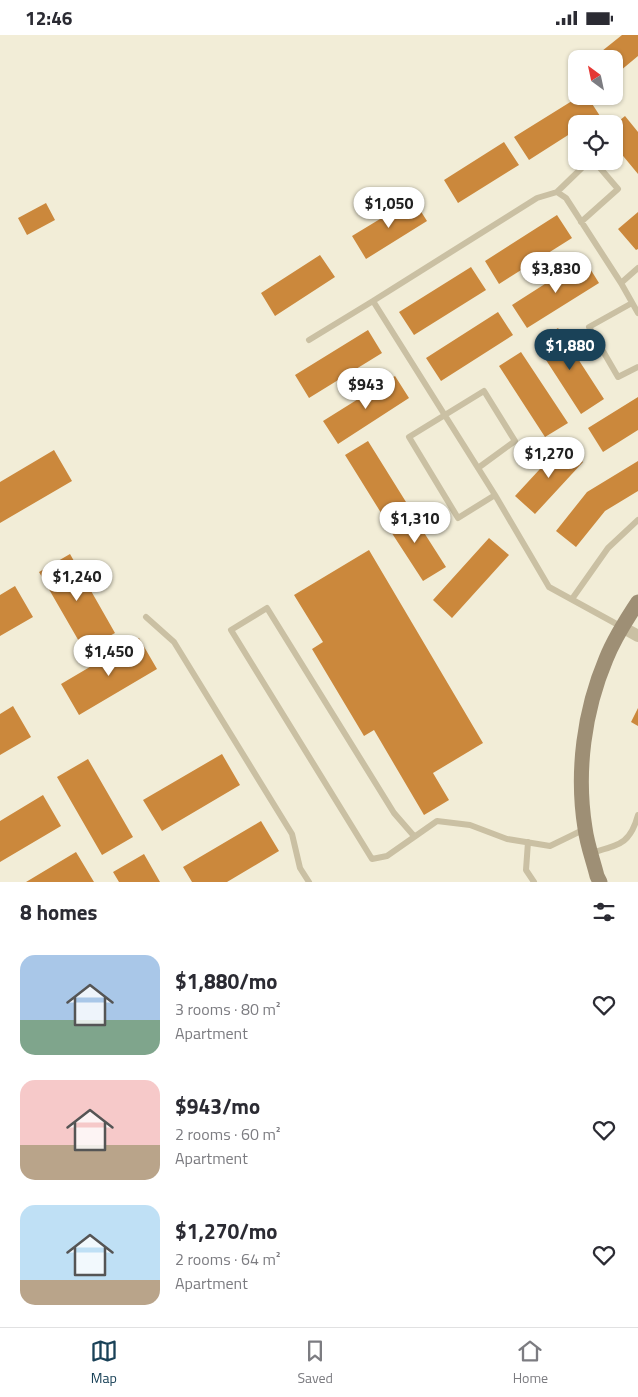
<!DOCTYPE html>
<html lang="en">
<head>
<meta charset="utf-8">
<style>
  body { margin:0; font-family:"Titillium Web",sans-serif; background:#f2f2f3; color:#2b2b33; height:100vh; display:flex; flex-direction:column; font-size:19px; white-space:nowrap }
  * { box-sizing:border-box; margin:0 }
  p { font-size:16px; color:#7c7c81 }
  .icon { flex:none; width:28px; height:28px; fill:none; stroke:currentColor; stroke-width:2; stroke-linecap:round; stroke-linejoin:round }
  .map { position:relative; height:847px; overflow:hidden }
  .drawer { display:flex; flex-direction:column; background:#fff; flex:1 }
  .drawer>* { flex:none }
  .needle { width:32px; rotate:327deg }
  .fabs { position:absolute; left:568px; top:15px; display:grid; gap:10px }
  .fabs a { display:grid; place-items:center; width:55px; height:55px; border-radius:10px; background:#fff; box-shadow:0 1px 4px #0004; font-size:25px }
  .price { position:absolute; translate:-50% -42px; padding:0 11px; border-radius:18px; background:#fff; color:#222; font-size:16px; line-height:32px; filter:drop-shadow(0 1px 2px #0008) }
  .price::after { content:''; position:absolute; left:50%; top:30px; width:15px; height:11px; margin-left:-8px; background:inherit; clip-path:polygon(0 0,100% 0,50% 100%) }
  .price.current { background:#1a4258; color:#fff }
  ul { padding:0; list-style:none }
  li { display:flex; align-items:center; gap:15px; height:125px; padding:0 20px }
  li span { display:grid; place-items:center; flex:none; width:140px; height:100px; border-radius:15px; color:#555 }
  li>.icon { margin-inline-start:auto }
  span .icon { width:60px; height:60px; fill:#fffc; stroke-width:1 }
  li b { font-size:21px }
  h2 { display:flex; justify-content:space-between; align-items:center; height:60px; padding:0 20px; font-size:21px }
  .status { display:flex; justify-content:space-between; align-items:center; height:35px; padding:0 25px; background:#fff; direction:ltr }
  .status svg { height:14px; fill:currentColor }
  .tabs { display:flex; justify-content:space-around; align-items:center; height:70px; border-top:1px solid #e1e1e2; background:#fff; font-size:14px; color:#7c7c81 }
  .tabs a { display:grid; justify-items:center; gap:2px }
  .tabs .current { color:#1a4258 }
  .map>svg:first-child { display:block }
</style>
</head>
<body>
<div class="status"><b>12:46</b><svg viewBox="0 0 49 12"><path d="M0 12V9h3v3zM5 12V6h3v6zM10 12V3h3v9zM15 12V0h3v12zM26 1h20v11H26zM47 4h2v5h-2z"/></svg></div>
<div class="map">
<svg width="638" height="847" viewBox="0 0 638 847">
  <rect width="100%" height="100%" fill="#f2edd7"/>
  <path fill="#cb883c" d="M622,0H638V21L614,41V24H600L597,20Z
    M580,61H587L600,81L587,89H576V95L529,125L514,102Z
    M625,81L638,97V139L614,110V90Z
    M504,107L519,130L458,168L444,145Z
    M413,164L427,186L366,224L352,201Z
    M46,168L55,185L27,200L18,183Z
    M638,177V214L636,215L618,194Z
    M557,180L572,203L499,249L485,226Z
    M320,220L335,242L275,281L261,258Z
    M584,224L599,248L527,293L512,270Z
    M471,232L486,255L414,300L399,277Z
    M498,277L513,300L441,346L426,323Z
    M558,293L604,364L581,379L535,308Z
    M368,295L382,318L309,363L295,340Z
    M521,317L568,388L545,402L499,331Z
    M395,341L409,363L338,409L323,386Z
    M638,362V395L603,417L588,393Z
    M368,406L406,467L383,481L345,420Z
    M563,409L583,427L535,479L515,461Z
    M54,415L72,446L0,488V447Z
    M638,426V456L605,476L576,512L556,496L587,457Z
    M407,471L446,532L423,546L384,486Z
    M489,503L509,520L452,583L433,565Z
    M369,515L483,708L433,738L449,765L424,780L374,695L364,701L312,614L323,607L294,560Z
    M70,519L115,598L84,615L39,537Z
    M15,551L33,582L0,601V560Z
    M139,603L157,634L79,680L61,649Z
    M13,671L31,702L0,720V679Z
    M638,673V691L631,687Z
    M222,719L240,750L162,796L143,765Z
    M88,724L133,802L102,820L57,742Z
    M43,760L61,791L0,827V786Z
    M261,786L279,816L227,847H192L183,832Z
    M76,817L94,847H26Z
    M144,819L160,847H119L113,837Z"/>
  <g fill="none" stroke-linecap="round" stroke-linejoin="round">
    <path stroke="#cac0a3" stroke-width="6" d="M557,157L589,126
      M581,187L618,154L594,126
      M621,248L638,233
      M632,268L589,292L618,342L638,332
      M309,305L373,266
      M478,433L515,406L484,356L409,402L458,483L495,460
      M572,564L608,513L638,485
      M146,582L174,607L292,799L300,833L309,847
      M622,592L549,552L495,460L373,266L537,163L557,157L566,163L621,248L638,278
      M414,801L394,778L267,573L231,595L372,824L387,821L437,786L470,790L507,804L550,811L585,794
      M528,807L526,835L534,847
      M591,818C618,810 630,810 638,780"/>
    <path stroke="#cac0a3" stroke-width="12" d="M622,592L638,601"/>
    <path stroke="#9e8f75" stroke-width="15" d="M600,847L597,841C593,825 587,809 585,793C576,737 584,676 606,624C614,604 626,585 638,567"/>
  </g>
</svg>
<div class="fabs">
<a><svg class="needle" viewBox="-14 -14 28 28"><path d="M0-13l5 13h-10z" fill="#e53935"/><path d="M0 13l5-13h-10z" fill="#7c7c81"/></svg></a>
<a><svg class="icon" aria-label="locate" viewBox="0 0 24 24"><circle cx="12" cy="12" r="6"/><path d="M12 2v4M12 18v4M2 12h4M18 12h4"/></svg></a>
</div>
<b class="price" style="left:389px;top:194px">$1,050</b>
<b class="price" style="left:556px;top:259px">$3,830</b>
<b class="price current" style="left:570px;top:336px">$1,880</b>
<b class="price" style="left:366px;top:375px">$943</b>
<b class="price" style="left:549px;top:444px">$1,270</b>
<b class="price" style="left:415px;top:509px">$1,310</b>
<b class="price" style="left:77px;top:567px">$1,240</b>
<b class="price" style="left:109px;top:642px">$1,450</b>
</div>
<section class="drawer">
<h2>8 homes<svg class="icon" aria-label="filters" viewBox="0 0 24 24"><path d="M4 7h16M4 17h16"/><circle cx="9" cy="7" r="2"/><circle cx="15" cy="17" r="2"/></svg></h2>
<ul>
<li><span style="background:linear-gradient(#a9c7e8 65%,#7fa58c 0)"><svg class="icon" aria-label="home" viewBox="0 0 24 24"><path d="M3 11l9-7 9 7M6 9v11h12V9"/></svg></span><div><b>$1,880/mo</b><p>3 rooms · 80 m²</p><p>Apartment</p></div><svg class="icon" aria-label="heart" viewBox="0 0 24 24"><path d="M12 20l-8-8c-3-5 5-10 8-4 3-6 11-1 8 4z"/></svg></li>
<li><span style="background:linear-gradient(#f6c9c9 65%,#b9a48a 0)"><svg class="icon" aria-label="home" viewBox="0 0 24 24"><path d="M3 11l9-7 9 7M6 9v11h12V9"/></svg></span><div><b>$943/mo</b><p>2 rooms · 60 m²</p><p>Apartment</p></div><svg class="icon" aria-label="heart" viewBox="0 0 24 24"><path d="M12 20l-8-8c-3-5 5-10 8-4 3-6 11-1 8 4z"/></svg></li>
<li><span style="background:linear-gradient(#bfe0f5 75%,#b9a48a 0)"><svg class="icon" aria-label="home" viewBox="0 0 24 24"><path d="M3 11l9-7 9 7M6 9v11h12V9"/></svg></span><div><b>$1,270/mo</b><p>2 rooms · 64 m²</p><p>Apartment</p></div><svg class="icon" aria-label="heart" viewBox="0 0 24 24"><path d="M12 20l-8-8c-3-5 5-10 8-4 3-6 11-1 8 4z"/></svg></li>
</ul>
</section>
<nav class="tabs">
<a class="current"><svg class="icon" aria-label="map" viewBox="0 0 24 24"><path d="M3 6l6-2 6 2 6-2v14l-6 2-6-2-6 2zM9 4v14M15 6v14"/></svg>Map</a>
<a><svg class="icon" aria-label="saved" viewBox="0 0 24 24"><path d="M7 4h10v16l-5-4-5 4z"/></svg>Saved</a>
<a><svg class="icon" aria-label="home" viewBox="0 0 24 24"><path d="M3 11l9-7 9 7M6 9v11h12V9"/></svg>Home</a>
</nav>
</body>
</html>
